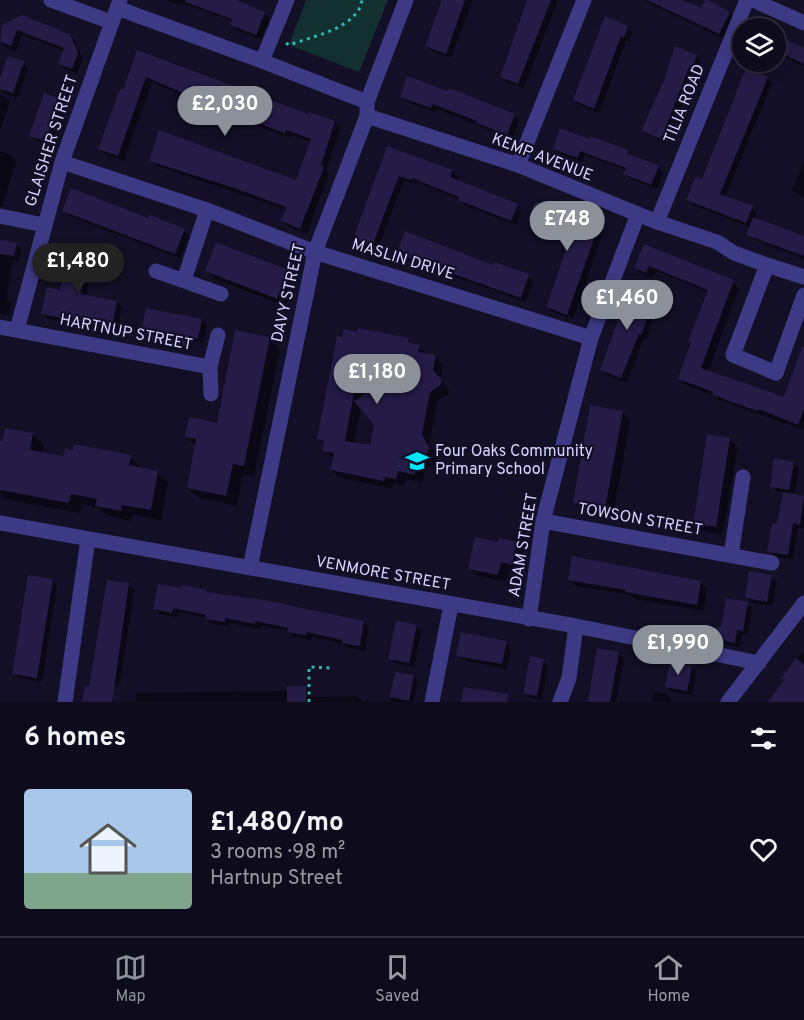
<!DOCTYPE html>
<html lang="en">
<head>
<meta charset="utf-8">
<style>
  body { margin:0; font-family:Overpass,sans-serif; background:#171425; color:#f1f3f6; height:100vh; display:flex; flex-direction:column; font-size:22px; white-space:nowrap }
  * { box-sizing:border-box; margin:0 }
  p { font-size:20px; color:#9b9ba3 }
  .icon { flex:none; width:33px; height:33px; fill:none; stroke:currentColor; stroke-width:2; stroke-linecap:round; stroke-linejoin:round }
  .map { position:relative; height:702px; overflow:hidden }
  .details { display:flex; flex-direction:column; background:#0e0b1c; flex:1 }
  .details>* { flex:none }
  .fabs { position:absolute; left:732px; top:18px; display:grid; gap:12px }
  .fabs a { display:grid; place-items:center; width:54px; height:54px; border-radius:50%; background:#0e0b1c; box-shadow:0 3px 15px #0003,0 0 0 2px #2e2b3b; font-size:30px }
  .price { position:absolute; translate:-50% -51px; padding:0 14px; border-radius:21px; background:#8c9099; color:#fff; font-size:20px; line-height:39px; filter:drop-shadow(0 2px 3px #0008) }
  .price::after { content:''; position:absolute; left:50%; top:36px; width:18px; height:14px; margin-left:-9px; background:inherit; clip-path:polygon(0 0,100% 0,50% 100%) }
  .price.active { background:#222; color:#fff }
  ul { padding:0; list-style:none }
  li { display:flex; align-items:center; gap:18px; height:150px; padding:0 24px }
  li+li { border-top:2px solid #2e2b3b }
  li span { display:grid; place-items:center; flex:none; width:168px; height:120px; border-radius:6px; color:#555 }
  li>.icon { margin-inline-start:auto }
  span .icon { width:72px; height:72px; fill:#fffc; stroke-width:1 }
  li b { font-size:26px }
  h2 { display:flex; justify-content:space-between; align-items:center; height:72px; padding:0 24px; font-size:26px }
  .dock { display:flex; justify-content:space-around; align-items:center; height:84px; border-top:2px solid #2e2b3b; background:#0e0b1c; font-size:16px; color:#9b9ba3 }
  .dock a { display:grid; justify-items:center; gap:3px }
  .dock .active { color:#8c9099 }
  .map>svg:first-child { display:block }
</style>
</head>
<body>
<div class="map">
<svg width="804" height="702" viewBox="0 0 804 702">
  <rect width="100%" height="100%" fill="#130f26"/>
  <path fill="#12302f" d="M306,0H388L359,72L289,45Z"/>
  <path fill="#0007" fill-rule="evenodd" d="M167,0H233L264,13L270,18L261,39L237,30L232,25L233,21L182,3L181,5Z
    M443,0H473L451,58L432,51L426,46Z
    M529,0H558L524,88L507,82L501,76Z
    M643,0H679L701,10L729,13L735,18L724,39Z
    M3,26L70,35L74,39L83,59L77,73L65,69L60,63L65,51L22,35L16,51L4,46L0,42Z
    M627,27L633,32L629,42L626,41L599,113L580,105L574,100Z
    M776,36L804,49V66L776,53Z
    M138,52L309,116L310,114L335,122L341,128L326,171L329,174L307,234L289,227L283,221L287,210L157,166L151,160L297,182L312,142L292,135L291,138L257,126L251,119L199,98L198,102L152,82L124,161L106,155L100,149Z
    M696,56L701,62L697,73L695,72L666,143L648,135L643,130Z
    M23,63L28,68L18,98L4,93L0,89V83Z
    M408,78L474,99L514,115L519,120L512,139L437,109L436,112L407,102L402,96Z
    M767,78L772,83L725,197L752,208L757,213L755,219L804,237V259L753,239L748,234L751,227L693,205L688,200L703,181Z
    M0,94L10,102L0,130Z
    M45,95L60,100L65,105L51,146L36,140L30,135Z
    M388,148L452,171L458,177L456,181L517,205L522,210L516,225L465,205L459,199L417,182L416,184L404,180L377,250L360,244L354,238Z
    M554,148L627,151L633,157L658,167L663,172L657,189L630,179L625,173L626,170L585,155L583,162L560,154Z
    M0,151L9,154L16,161L2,207L0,206Z
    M804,162V198L792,190Z
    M64,211L149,220L184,231L189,236L180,258L69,216Z
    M530,220L598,226L603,232L573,319L553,312L548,307L571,240L535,225Z
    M0,241L16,244L21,249L19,261L13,260L6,299L12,304L10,315L0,314Z
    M645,246L733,282L739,288L708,372L785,399L804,346V430L720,400L716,396L685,385L679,379L708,292L656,271L653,278L642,274L636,268Z
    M89,248L94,254L86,296L117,302L122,308L117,332L48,319L43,313L61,292Z
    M398,254L494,267L528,276L533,281L526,302L404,259Z
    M207,270L287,272L295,280L285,306L215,279Z
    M654,297L659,302L646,339L644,338L627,383L607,375L602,370Z
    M201,320L207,325L203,343L192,341L190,352L158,346L152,341L154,334L149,333L144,328Z
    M339,337L408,340L427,354L435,357L443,365L441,380L449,390L448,394L438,400L429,445L437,456L436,461L425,471L422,482L405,479L404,486L393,484L392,488L340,478L332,470L334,459L324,450L325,445L319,439ZM368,368L385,371L382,386L363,398ZM361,407L375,425L371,447L354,444Z
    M269,339L280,350L254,476L243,474L237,506L199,498L188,488L197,447L187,437L218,425Z
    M622,412L630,421L613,516L582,510L574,502Z
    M33,435L44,446L42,453L65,458L131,457L141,468L157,472L168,483L161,520L133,515L131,521L108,516L98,507L82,504L80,513L5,499L0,493V442Z
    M729,439L738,447L723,535L703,531L694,523Z
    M793,463L799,468L794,496L804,498V529L798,527L793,559L774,556L769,551L778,525L785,493L776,491L771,486Z
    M516,543L524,551L520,572L509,570L506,582L478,576L470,568L499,544Z
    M771,577L777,582L772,606L752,602L746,597Z
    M569,579L700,582L707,589L704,611L634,599L631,595L576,586Z
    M52,580L57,586L42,682L19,678L14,673Z
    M128,585L134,590L120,685H114L111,702H83Z
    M206,592L209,594L363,622L369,627L365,651L349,648L344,644L312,637L311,640L294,637L288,631L261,626L260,629L230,623V627L213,624L207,618L178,612L177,617L160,614L155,609Z
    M747,603L752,608L748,635L742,634L740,647L720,643L714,638Z
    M416,627L421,632L414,667L395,663L390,658Z
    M506,643L511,648L507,669L463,660L458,655Z
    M804,650V702H769L786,680L783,677Z
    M618,654L624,659L616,702H589Z
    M543,660L548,665L542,700L530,698L524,693Z
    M691,668L696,673L692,695L672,692L667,687Z
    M396,673L413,677L418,682L414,702H390Z
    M306,687L311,693V697L357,696L363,702H136V693L289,691Z
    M654,692L668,695L672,702H652Z"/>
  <path fill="#241b47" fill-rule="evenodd" d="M186,0H236L265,12L256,35L230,25L232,19L185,2Z
    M442,0H465L446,54L425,46Z
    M527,0H551L518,84L500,77Z
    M647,0H682L701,8L705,0H708L730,12L719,34Z
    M22,15L69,34V32L78,53L72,69L58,64L64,48L48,42L17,30L11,46L0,42L2,25Z
    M605,16L628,26L624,38L621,36L594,109L573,100Z
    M776,35L804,48V64L776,51Z
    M675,46L697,55L692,68L689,67L661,139L641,131L663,83Z
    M137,50L308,114L309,112L335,121L321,165L324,167L300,229L281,221L286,207L231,187L149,161L159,130L296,180L311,139L286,130L285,133L249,120L250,116L193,93L192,97L146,77L118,156L98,149L120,89L123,90Z
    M8,56L24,61L13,93L0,89V78Z
    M746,68L768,77L720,194L753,206L746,223L686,200L696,176L702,179Z
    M407,76L448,91L449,88L515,114L507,135L476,123L477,121L432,104L431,108L400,97Z
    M44,93L60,99L46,141L29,136Z
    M560,128L589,139L590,136L628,150L627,153L659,166L651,185L623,174L626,168L580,151L578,158L553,149Z
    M387,146L453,170L450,177L518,204L511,221L458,200L459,197L412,178L411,180L399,176L372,246L353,239Z
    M71,188L148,218L150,215L185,229L175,254L62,211Z
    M535,202L599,225L567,315L546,307L570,238L528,220Z
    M753,217L804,236V256L746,235Z
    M405,231L493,265L494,262L529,274L521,298L397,254Z
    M0,240L17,243L14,256L0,254Z
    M216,242L288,270L277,299L205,271Z
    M68,243L89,247L81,294L117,301L112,328L41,314L47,287L60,290Z
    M644,244L734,280L701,368L784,397L802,347H804V408L798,425L759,409L758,411L723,399L712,394L713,392L678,379L691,342L688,341L708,290L649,266L646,273L634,268Z
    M630,287L655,296L641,335L639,334L621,378L600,370Z
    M146,308L202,319L198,339L187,337L185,348L151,341L153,330L142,328Z
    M358,328L409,338L408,342L420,345L418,352L436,355L433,370L442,380L440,386L430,392L422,435L429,447L428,452L417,462L414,475L398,471L396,479L385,477L384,481L330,470L334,453L322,451L324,441L317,439L337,336L342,337L344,329L357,332ZM360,361L385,366L381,385L354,401L374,425L370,445L345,441Z
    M235,330L270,337L244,466L233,464L226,496L187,488L196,439L185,437L189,417L217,423Z
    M590,405L623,411L605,509L573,503Z
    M5,428L33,433L30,450L64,456L65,448L73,450L74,444L131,455L129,465L158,471L151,510L122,505L121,511L95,506L97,499L71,494L69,503L0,490V441H2Z
    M707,434L730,438L716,527L693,524Z
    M774,458L794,462L789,490L770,487Z
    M783,492L804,496L800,525L793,523L788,555L767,552L772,523L777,524Z
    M475,537L498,542L499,538L517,542L512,565L501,562L498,575L468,569Z
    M572,556L701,581L697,605L625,592L626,590L568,580Z
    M749,571L772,575L767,602L745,598Z
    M28,575L53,579L37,678L12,674Z
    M107,580L129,583L112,702H82L85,686H89Z
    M158,584L181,588L182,585L207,590L206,592L264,600L364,621L360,646L342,643V640L307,632L306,635L287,632L288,628L256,621L255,624L225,618V622L206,619V615L173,608L172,613L153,609Z
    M726,598L748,602L743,631L737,630L735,643L713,639L715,626L721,627Z
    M396,621L417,625L409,663L388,659Z
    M461,632L507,641L502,664L456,656Z
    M597,648L619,652L610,702H588Z
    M530,656L544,659L537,696L523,694Z
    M796,658L804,665V702H768L784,680L781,678Z
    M670,662L692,666L687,691L665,687Z
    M395,672L414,675L409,701L390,697Z
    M287,686H306V702H287Z
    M464,687L508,694L507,702H461Z"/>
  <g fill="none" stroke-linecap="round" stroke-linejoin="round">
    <path stroke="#2fb8b0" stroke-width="3" stroke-dasharray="3 4.5" stroke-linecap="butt" d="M286,43L289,45C313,36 358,28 362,0
      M309,702V667L332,668"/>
    <path stroke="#3d3a85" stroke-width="15" d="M51,0L111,22
      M753,0L804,23
      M117,8L262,61L367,102
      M262,61L287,0
      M367,116L518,165L657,222L717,242L734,253L767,265L804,277
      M62,162L207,210L315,252L591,338
      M518,165L584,0
      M0,216L44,225
      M657,222L747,0
      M767,265L733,355L776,373L804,295
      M156,271L221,294
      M184,280L207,210
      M0,327L210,367
      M17,330L62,162L120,0
      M211,394L210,367L218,335
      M543,521L772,563
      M0,523L576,626L759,663
      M731,555L743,477
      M250,568L315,252L367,116V102L406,0
      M529,619L543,521L591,338L638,214
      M65,702L88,539
      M432,702L451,605
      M560,702L569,678L576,626
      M728,702L804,603"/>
  </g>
  <defs>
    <g id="school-bare" transform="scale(1.8)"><path d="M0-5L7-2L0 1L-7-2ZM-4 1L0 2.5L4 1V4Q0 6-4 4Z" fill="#00e5ff" stroke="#130f26" stroke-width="2.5" paint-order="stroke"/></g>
  </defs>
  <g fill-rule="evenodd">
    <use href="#school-bare" x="417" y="461"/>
  </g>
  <g text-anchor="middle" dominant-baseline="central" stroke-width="4.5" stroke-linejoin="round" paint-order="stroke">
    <g font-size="16" fill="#d9d4ff" stroke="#130f26">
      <text transform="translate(685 104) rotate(-68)">TILIA ROAD</text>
      <text transform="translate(52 141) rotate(-72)">GLAISHER STREET</text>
      <text transform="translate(542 158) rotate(21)">KEMP AVENUE</text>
      <text transform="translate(403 260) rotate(17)">MASLIN DRIVE</text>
      <text transform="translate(289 293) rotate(-77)">DAVY STREET</text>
      <text transform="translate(126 333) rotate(11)">HARTNUP STREET</text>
      <text transform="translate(640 520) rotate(10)">TOWSON STREET</text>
      <text transform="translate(524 545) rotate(-80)">ADAM STREET</text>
      <text transform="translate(383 574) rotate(10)">VENMORE STREET</text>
    </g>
    <g font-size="16" fill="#d9d4ff" stroke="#130f26" text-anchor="start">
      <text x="435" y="452">Four Oaks Community<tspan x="435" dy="18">Primary School</tspan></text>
    </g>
  </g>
</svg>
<div class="fabs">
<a><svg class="icon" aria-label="layers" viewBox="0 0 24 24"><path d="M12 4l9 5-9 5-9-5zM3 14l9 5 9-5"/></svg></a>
</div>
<b class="price" style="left:225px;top:137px">£2,030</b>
<b class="price" style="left:567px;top:252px">£748</b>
<b class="price active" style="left:78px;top:294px">£1,480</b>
<b class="price" style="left:627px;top:331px">£1,460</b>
<b class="price" style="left:377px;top:405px">£1,180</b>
<b class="price" style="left:678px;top:676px">£1,990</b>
</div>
<section class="details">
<h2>6 homes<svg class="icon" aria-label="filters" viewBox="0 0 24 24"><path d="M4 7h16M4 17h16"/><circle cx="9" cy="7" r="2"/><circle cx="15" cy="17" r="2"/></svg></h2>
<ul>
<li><span style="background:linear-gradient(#a9c7e8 70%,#7fa58c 0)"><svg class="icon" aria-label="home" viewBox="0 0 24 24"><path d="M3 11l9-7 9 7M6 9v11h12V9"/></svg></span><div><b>£1,480/mo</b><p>3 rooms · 98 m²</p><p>Hartnup Street</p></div><svg class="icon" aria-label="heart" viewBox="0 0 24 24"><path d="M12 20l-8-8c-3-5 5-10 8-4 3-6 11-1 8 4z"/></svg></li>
</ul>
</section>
<nav class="dock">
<a class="active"><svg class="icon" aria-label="map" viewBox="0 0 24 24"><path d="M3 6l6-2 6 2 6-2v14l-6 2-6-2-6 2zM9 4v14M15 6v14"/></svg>Map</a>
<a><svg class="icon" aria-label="saved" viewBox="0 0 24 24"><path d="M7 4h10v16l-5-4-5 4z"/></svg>Saved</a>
<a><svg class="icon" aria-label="home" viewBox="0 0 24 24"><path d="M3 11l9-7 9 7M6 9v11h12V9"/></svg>Home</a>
</nav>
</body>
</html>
